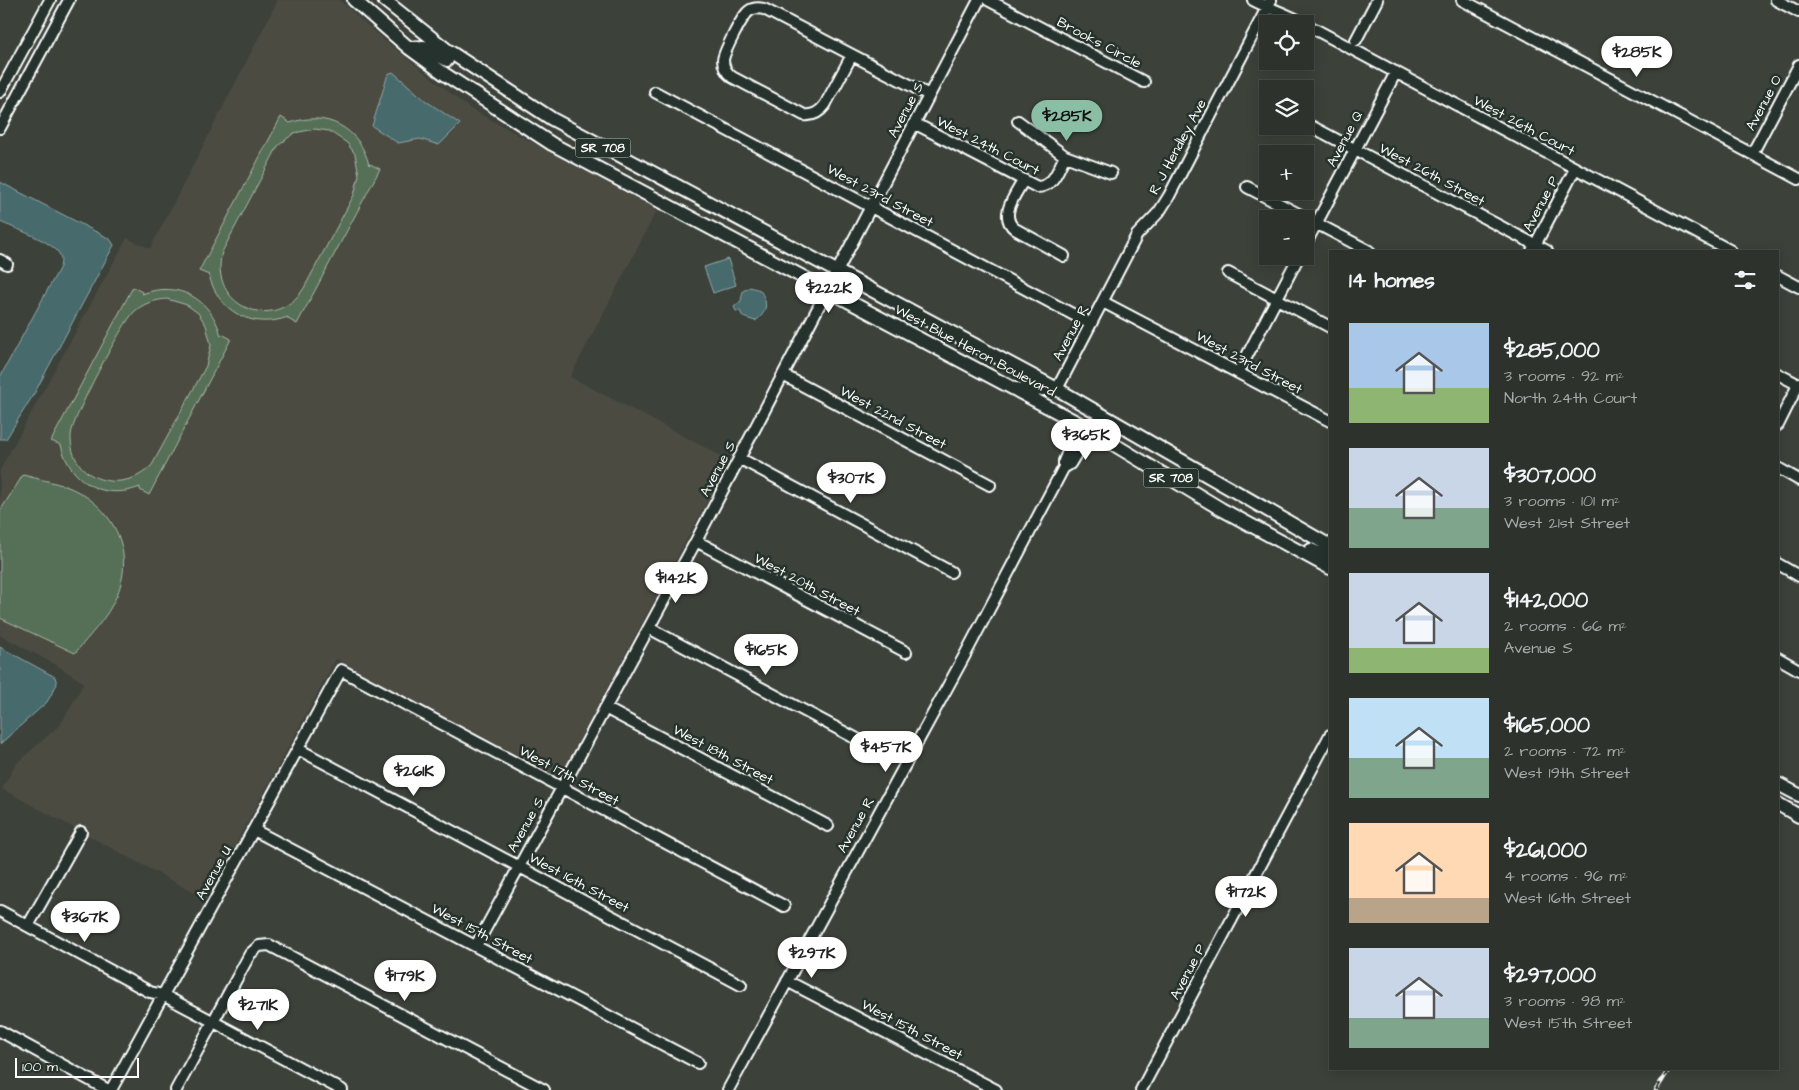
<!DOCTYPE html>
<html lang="en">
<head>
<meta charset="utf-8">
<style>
  body { margin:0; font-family:"Architects Daughter",sans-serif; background:#393e38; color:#f1f3f6; height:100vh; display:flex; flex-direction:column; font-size:19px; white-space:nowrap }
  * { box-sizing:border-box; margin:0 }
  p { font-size:16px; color:#a7aaa9 }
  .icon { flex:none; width:28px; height:28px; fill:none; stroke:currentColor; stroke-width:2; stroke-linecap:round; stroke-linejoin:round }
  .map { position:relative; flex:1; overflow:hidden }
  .drawer { position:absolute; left:1329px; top:250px; width:450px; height:820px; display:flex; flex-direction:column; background:#2d322c; border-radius:0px; box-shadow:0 2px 12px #0003,0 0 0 1px #484d48 }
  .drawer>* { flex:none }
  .tools { position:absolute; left:1259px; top:15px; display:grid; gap:10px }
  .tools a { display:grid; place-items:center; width:55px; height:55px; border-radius:0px; background:#2d322c; box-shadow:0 2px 12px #0003,0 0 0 1px #484d48; font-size:25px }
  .scale { position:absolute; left:15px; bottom:12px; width:124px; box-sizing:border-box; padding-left:5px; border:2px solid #fff; border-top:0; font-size:14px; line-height:18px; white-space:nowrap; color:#fff; -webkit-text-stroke:4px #26332d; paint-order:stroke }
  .price { position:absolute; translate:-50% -42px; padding:0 11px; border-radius:18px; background:#fff; color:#222; font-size:16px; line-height:32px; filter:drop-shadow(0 1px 2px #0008) }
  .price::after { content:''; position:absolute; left:50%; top:30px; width:15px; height:11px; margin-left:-8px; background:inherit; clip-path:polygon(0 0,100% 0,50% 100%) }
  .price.on { background:#8abfa5; color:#111 }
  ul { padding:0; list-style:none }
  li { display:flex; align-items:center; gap:15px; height:125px; padding:0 20px }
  li span { display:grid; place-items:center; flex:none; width:140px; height:100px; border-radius:0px; color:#555 }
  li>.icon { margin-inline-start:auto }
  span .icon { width:60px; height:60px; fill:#fffc; stroke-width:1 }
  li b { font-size:21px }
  h2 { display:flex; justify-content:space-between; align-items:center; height:60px; padding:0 20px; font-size:21px }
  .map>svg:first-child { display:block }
</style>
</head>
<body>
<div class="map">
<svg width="1799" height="1090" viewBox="0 0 1799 1090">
  <rect width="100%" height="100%" fill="#3c423a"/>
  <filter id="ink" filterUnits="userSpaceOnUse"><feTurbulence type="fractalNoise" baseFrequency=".02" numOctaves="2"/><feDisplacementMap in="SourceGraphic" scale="10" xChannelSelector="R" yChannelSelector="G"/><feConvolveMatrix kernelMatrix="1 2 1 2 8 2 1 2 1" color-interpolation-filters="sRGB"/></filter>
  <g filter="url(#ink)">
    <path fill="#4c4c43" d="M278,0H339L384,40L469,108L657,210L570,377L729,460L559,778L336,659L206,899L2,789L16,764L61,724L84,683L58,666L0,635V470L127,238L150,249Z"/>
    <path fill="#557056" stroke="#aab8aa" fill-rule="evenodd" d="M281,117L290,123C326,110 360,128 369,165L370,164L380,169L297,324L288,319V317C253,330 218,312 209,275L199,271ZM315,129L329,131L347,143L355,154L359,175L354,195L304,288C274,335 208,306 222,252L278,146L294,133Z
      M133,287L142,292V294C178,280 212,299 221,336L222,334L231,339L149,495L140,490V487C105,501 70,483 61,445L51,441ZM167,299L187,305L198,313L206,325L211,345L206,366L152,465C123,496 69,481 71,435C72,418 122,323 135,311C144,303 155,300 167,299Z
      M23,475C38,479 54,482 68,487C112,505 136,550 117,595C108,617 90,635 75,653L0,618V511Z"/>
    <path fill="#476b6d" stroke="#91a6a7" d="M393,72L426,101L460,124L439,145L420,139L398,143L372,126L388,74Z
      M0,182L110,239L114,245L35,392L6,439H0V377L60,267C61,262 62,257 58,252C47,239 16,229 0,222Z
      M728,259L736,285L713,293L704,267Z
      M750,287L760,290C768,302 768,313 755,321L743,317L740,311H736L734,307L741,301L743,291Z
      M0,647L55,677L57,684L47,702L0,744Z"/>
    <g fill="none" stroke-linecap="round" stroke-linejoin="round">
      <g stroke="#fff" stroke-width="14">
        <path id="minor" d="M988,0L1144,82
          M1253,0C1270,9 1288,14 1305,24
          M1462,0L1799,179
          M1776,0L1799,12
          M1305,24L1731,251
          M1356,40L1377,0
          M852,55L825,105C819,113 813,116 804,115L732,77C727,73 723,67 723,60C724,52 742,16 749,11C753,8 759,8 764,9L929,95
          M0,92L50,0
          M655,92L1091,324
          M1018,121L1065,156L1111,173
          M914,123L1037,187C1054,187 1058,169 1065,156
          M1305,123L1547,251
          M0,128L69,0
          M1752,154L1799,65
          M1023,181C1016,194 998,216 1015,229L1064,256
          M1247,187L1369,251
          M1305,245L1396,72
          M1532,251L1575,169
          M0,260L7,264
          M1228,273L1330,327
          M1778,276L1799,287
          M1103,302L1330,421
          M1238,373L1299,256
          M1778,374L1799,385
          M783,375L990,485
          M1018,388L1031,391L1057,389L1137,235L1159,212L1169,196L1271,0
          M1778,425L1799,383
          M739,458L951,572
          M1065,467L1070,464L1082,444L1099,435
          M1778,468L1799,480
          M696,541L906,652
          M1778,564L1799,576
          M649,628L872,747
          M1778,658L1799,670
          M605,708L828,826
          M298,749L741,985
          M254,830L698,1063
          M0,911L150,992L163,995L342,1090
          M28,926L81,832
          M476,946L696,541L979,0
          M787,981L996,1090
          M0,1031L108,1090
          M111,1090L341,670L784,906
          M176,1090L250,954L259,946L269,945L544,1090
          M728,1090L966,653L1064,467V461L1080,424
          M1141,1090L1330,735"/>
      </g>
      <g stroke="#fff" stroke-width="16">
        <path id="major" d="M354,0L409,48L446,75L552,144L1080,424L1221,509L1330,568
          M384,0L447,50L552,119L1057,389L1330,546
          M409,48L424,47L447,60
          M1311,550L1330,558
          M1778,784L1799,795
          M1778,804L1799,816"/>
      </g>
      <use href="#minor" stroke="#26332d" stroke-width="10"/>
      <use href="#major" stroke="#26332d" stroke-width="12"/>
      <g stroke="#fff" stroke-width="4.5">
        <path id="rail" d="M1656,1090L1669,1069"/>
      </g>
      <use href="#rail" stroke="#26332d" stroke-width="2.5" stroke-dasharray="8" stroke-linecap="butt"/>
    </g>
  </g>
  <g text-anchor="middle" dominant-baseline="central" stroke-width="5" stroke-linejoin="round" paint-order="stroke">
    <g fill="#26332d" stroke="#bec2c0" stroke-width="1">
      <rect x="575.5" y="138.5" width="55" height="19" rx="4"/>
      <rect x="1143.5" y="468.5" width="55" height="19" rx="4"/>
    </g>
    <g font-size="12" font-weight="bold" fill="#fff">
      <text x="603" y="148">SR 708</text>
      <text x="1171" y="478">SR 708</text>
    </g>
    <g font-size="14" fill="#fff" stroke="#26332d">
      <text transform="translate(1099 43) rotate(28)">Brooks Circle</text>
      <text transform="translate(1764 103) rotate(-62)">Avenue O</text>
      <text transform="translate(906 110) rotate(-62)">Avenue S</text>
      <text transform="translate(1524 126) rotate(28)">West 26th Court</text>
      <text transform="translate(1345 139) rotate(-62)">Avenue Q</text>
      <text transform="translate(988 146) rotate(27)">West 24th Court</text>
      <text transform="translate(1178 147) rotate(-62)">R J Hendley Ave</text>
      <text transform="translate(1432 175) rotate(28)">West 26th Street</text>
      <text transform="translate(880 196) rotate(28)">West 23rd Street</text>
      <text transform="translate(1541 204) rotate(-62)">Avenue P</text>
      <text transform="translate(1071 333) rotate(-62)">Avenue R</text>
      <text transform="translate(975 351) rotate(28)">West Blue Heron Boulevard</text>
      <text transform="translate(1249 363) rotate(28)">West 23rd Street</text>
      <text transform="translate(893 418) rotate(28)">West 22nd Street</text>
      <text transform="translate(718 469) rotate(-62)">Avenue S</text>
      <text transform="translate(807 585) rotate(28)">West 20th Street</text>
      <text transform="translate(723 755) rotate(28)">West 18th Street</text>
      <text transform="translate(569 776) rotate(28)">West 17th Street</text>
      <text transform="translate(526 825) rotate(-61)">Avenue S</text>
      <text transform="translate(856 825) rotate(-61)">Avenue R</text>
      <text transform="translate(214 873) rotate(-61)">Avenue U</text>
      <text transform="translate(579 883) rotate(28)">West 16th Street</text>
      <text transform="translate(482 934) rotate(28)">West 15th Street</text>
      <text transform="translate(1188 972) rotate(-62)">Avenue P</text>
      <text transform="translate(912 1030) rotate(28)">West 15th Street</text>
    </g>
  </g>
</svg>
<div class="tools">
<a><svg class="icon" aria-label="locate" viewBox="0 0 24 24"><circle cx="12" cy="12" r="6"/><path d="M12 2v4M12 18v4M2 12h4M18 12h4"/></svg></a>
<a><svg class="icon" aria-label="layers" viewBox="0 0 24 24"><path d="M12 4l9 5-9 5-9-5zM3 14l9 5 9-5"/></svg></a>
<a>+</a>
<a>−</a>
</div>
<div class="scale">100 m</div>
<b class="price" style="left:1637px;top:78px">$285K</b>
<b class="price on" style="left:1067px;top:142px">$285K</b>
<b class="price" style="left:829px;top:314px">$222K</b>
<b class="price" style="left:1086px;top:461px">$365K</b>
<b class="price" style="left:851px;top:504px">$307K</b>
<b class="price" style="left:676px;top:604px">$142K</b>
<b class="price" style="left:766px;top:676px">$165K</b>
<b class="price" style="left:886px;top:773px">$457K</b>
<b class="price" style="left:414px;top:797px">$261K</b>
<b class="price" style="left:1246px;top:918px">$172K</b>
<b class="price" style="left:85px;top:943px">$367K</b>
<b class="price" style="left:812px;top:979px">$297K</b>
<b class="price" style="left:405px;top:1002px">$179K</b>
<b class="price" style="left:258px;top:1031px">$271K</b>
<section class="drawer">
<h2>14 homes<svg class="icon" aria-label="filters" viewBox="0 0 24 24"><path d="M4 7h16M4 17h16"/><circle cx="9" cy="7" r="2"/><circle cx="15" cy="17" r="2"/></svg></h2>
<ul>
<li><span style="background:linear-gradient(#a9c7e8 65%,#8fb573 0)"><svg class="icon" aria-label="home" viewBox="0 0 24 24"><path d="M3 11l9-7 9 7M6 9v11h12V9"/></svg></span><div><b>$285,000</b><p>3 rooms · 92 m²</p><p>North 24th Court</p></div></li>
<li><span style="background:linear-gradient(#c9d6e8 60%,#7fa58c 0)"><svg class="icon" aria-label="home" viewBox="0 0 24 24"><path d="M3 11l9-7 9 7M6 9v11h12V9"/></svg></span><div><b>$307,000</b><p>3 rooms · 101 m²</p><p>West 21st Street</p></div></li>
<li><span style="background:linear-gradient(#c9d6e8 75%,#8fb573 0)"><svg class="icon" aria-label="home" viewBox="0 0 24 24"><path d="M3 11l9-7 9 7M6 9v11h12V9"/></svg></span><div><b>$142,000</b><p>2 rooms · 66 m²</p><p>Avenue S</p></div></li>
<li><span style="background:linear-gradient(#bfe0f5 60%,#7fa58c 0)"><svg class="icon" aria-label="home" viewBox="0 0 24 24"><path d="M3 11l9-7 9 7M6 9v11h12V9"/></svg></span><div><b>$165,000</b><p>2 rooms · 72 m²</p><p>West 19th Street</p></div></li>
<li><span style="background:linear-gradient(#ffd9b3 75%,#b9a48a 0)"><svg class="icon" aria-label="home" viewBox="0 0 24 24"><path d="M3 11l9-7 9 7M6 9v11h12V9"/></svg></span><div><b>$261,000</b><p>4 rooms · 96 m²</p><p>West 16th Street</p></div></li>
<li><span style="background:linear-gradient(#c9d6e8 70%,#7fa58c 0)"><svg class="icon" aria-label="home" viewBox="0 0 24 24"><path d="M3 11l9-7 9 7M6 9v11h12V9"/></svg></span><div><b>$297,000</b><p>3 rooms · 98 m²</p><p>West 15th Street</p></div></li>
</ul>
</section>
</div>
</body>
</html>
